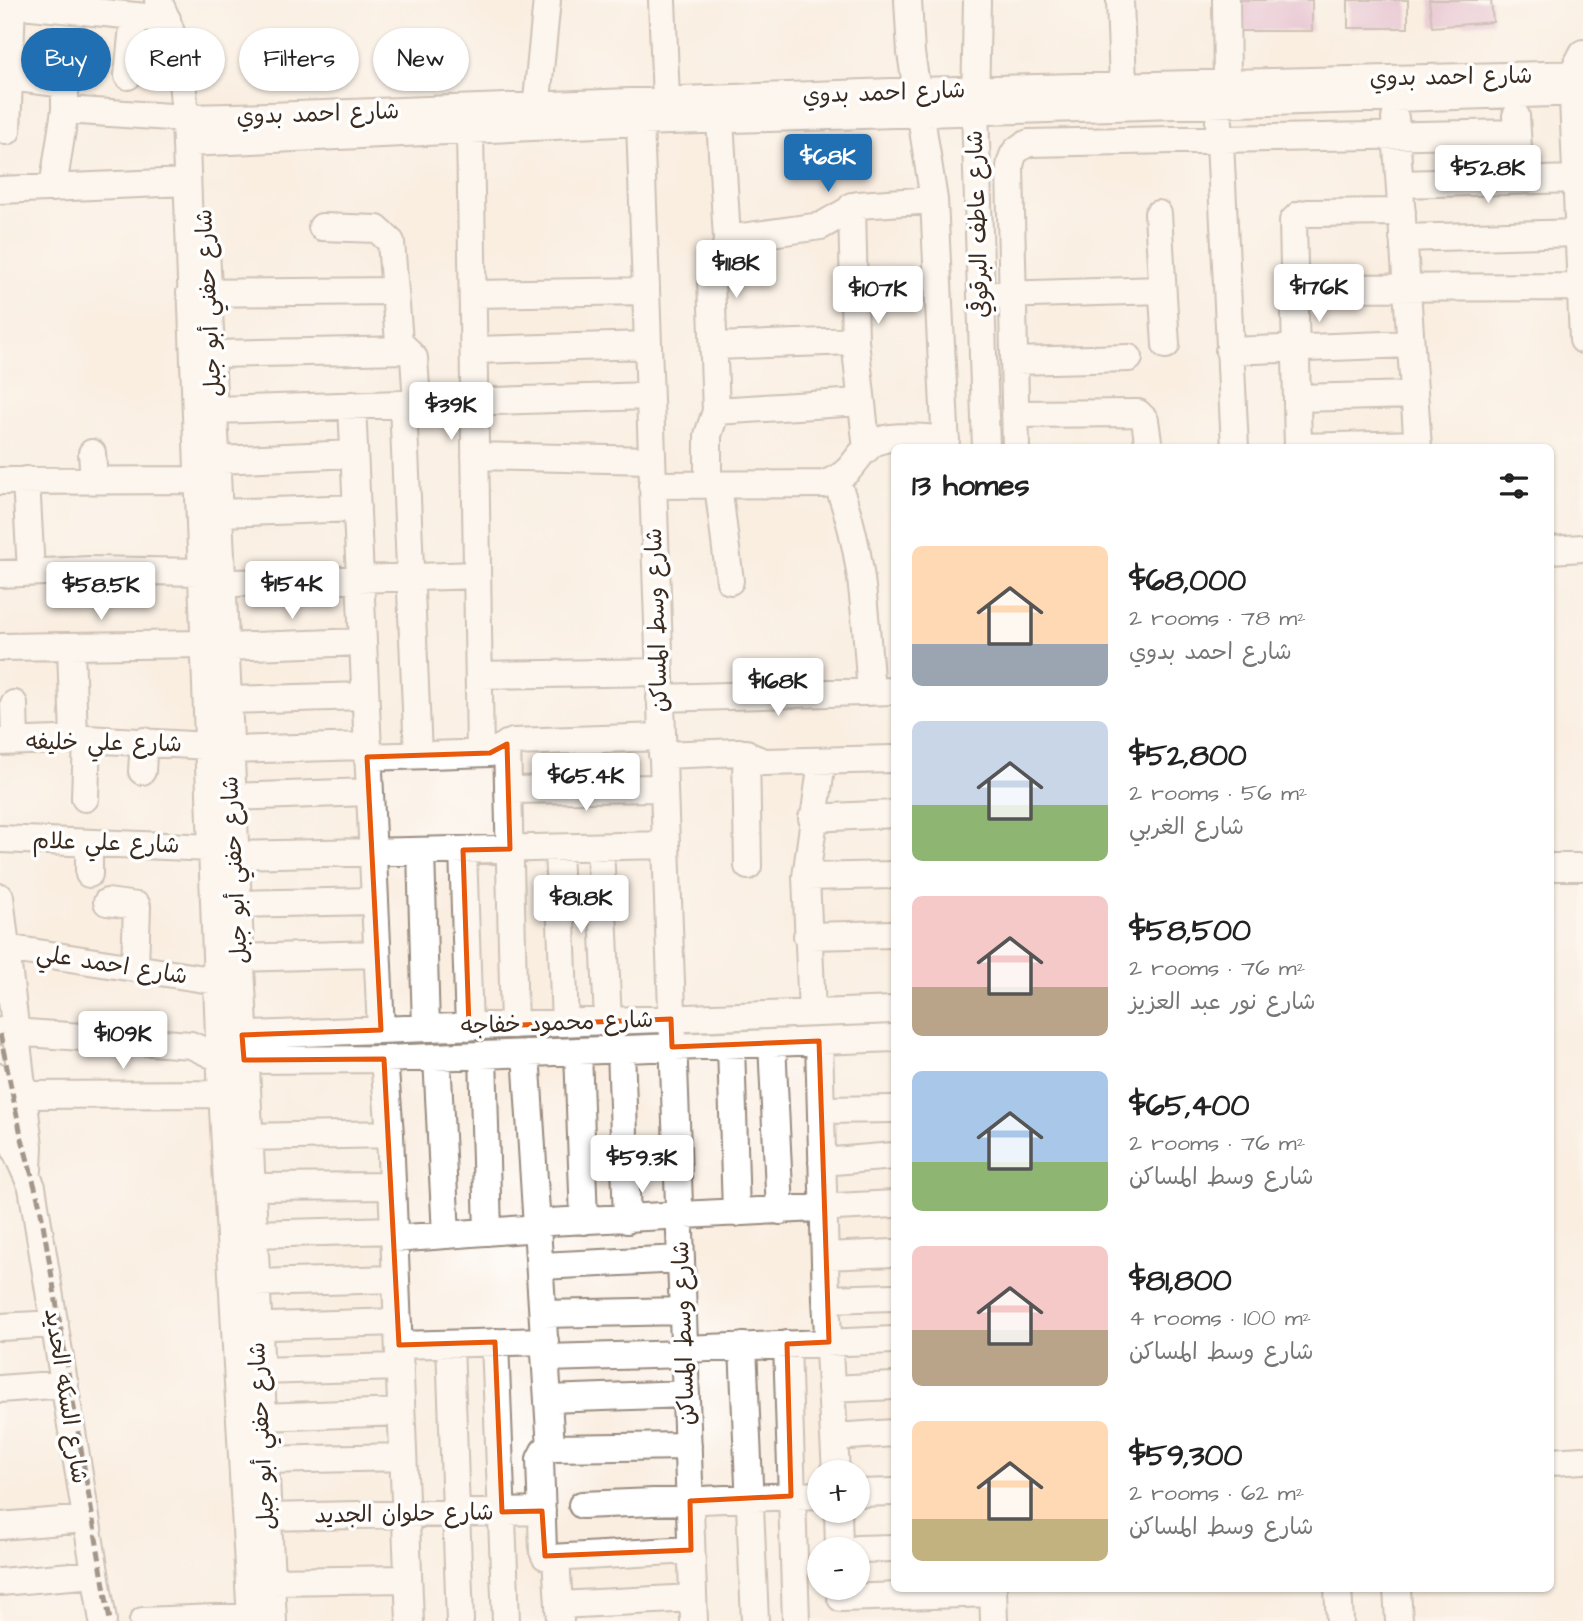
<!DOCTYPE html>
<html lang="en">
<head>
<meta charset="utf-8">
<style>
  body { margin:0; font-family:"Architects Daughter","Playpen Sans Arabic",sans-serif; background:#f6f6f6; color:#222; height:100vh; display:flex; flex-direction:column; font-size:26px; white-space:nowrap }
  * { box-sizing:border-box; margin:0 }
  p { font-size:23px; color:#767676 }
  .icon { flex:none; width:38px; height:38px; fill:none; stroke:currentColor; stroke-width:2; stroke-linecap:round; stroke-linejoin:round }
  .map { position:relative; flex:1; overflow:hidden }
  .details { position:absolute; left:891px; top:444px; width:663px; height:1148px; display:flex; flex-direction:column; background:#fff; border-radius:10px; box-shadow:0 2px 5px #0004 }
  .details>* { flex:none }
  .guide { position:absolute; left:21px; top:28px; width:665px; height:63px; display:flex; gap:14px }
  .fabs { position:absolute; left:807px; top:1460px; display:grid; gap:14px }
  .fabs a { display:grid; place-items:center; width:63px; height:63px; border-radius:50%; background:#fff; box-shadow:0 2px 5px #0004; font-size:35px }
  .price { position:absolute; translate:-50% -60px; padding:0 16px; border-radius:7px; background:#fff; color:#222; font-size:23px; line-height:46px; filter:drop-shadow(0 2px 4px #0008) }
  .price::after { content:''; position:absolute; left:50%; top:42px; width:21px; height:16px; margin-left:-10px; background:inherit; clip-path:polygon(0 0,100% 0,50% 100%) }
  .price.selected { background:#1f6fb2; color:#fff }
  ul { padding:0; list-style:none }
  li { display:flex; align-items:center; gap:21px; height:175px; padding:0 21px }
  li span { display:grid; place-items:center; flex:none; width:196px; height:140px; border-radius:10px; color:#555 }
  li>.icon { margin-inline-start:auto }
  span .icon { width:84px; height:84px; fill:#fffc; stroke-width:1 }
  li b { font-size:30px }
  h2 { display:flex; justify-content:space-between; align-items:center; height:84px; padding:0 21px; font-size:30px }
  .chip { padding:0 24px; border-radius:32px; background:#fff; box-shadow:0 2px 5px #0004; font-size:24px; line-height:63px }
  .chip.selected { background:#1f6fb2; color:#fff }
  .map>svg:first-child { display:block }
</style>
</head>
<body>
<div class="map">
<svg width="1583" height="1621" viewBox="0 0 1583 1621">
  <rect width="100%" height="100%" fill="#fff"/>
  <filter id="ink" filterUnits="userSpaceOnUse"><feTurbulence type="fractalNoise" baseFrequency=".0143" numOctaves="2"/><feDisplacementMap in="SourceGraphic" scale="14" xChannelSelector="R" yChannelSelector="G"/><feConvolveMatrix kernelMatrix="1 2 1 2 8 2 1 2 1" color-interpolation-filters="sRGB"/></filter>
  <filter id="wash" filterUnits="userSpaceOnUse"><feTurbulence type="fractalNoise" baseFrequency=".00686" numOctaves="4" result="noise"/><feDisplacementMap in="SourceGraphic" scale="28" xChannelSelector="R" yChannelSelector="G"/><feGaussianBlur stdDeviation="1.57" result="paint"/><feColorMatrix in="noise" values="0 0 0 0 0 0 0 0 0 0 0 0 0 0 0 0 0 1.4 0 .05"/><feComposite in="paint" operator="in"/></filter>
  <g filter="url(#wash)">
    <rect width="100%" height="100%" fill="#faeee1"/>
    <g id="blocks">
      <path fill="#d8a2c8" d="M1240,0H1312V31H1240Z
        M1348,0H1408V28H1348Z
        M1429,0H1491L1493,22L1432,27Z"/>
    </g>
  </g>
  <g filter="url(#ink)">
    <use href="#blocks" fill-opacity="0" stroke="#9a8c80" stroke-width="2"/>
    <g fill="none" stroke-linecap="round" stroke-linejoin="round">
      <g stroke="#9a8c80" stroke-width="30">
        <path id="minor" d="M158,0C177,39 183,75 185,118L219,1036L251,1621
          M662,0L666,100
          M908,0L911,53L934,200L946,448
          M977,0L975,110L986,448
          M1120,0L1123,85
          M1226,0L1227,83
          M0,3L167,19
          M1583,53L1572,74L1583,340
          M128,76L134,16
          M10,77L65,84V110L53,188
          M65,110L185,118L270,116L917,91L1583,74
          M1516,116L1520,180
          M1395,118L1418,448
          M535,120L547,0
          M640,122L694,1621
          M1219,122L1235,448
          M470,130L480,753
          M7,131L12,4
          M186,143L640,122L1583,92
          M1400,184L1575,179
          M0,190L186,182
          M852,206L855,341L867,449
          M1158,214L1166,345
          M322,227L377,229L391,242L399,342L414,358L417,403
          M1403,238L1579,233
          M727,239L821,226L858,205L934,200
          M206,249L273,1621
          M1294,288L1581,287
          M190,293L395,291
          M473,294L646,291
          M996,295L1162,290
          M714,346L855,341
          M474,350L647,345
          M1229,351L1410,344
          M211,354L407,350
          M1014,361L1129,358
          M1297,398L1414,395
          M403,404L418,755
          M352,405L381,1030
          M214,410L649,396
          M716,411L860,402
          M1016,414L1138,413L1145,420L1149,448
          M1298,447L1417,444
          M1016,448L1010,167C1012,153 1016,148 1029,143L1517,133
          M1298,448L1293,221L1299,215L1308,213L1402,212
          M92,453L94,479
          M475,456L651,460
          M216,460L354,454
          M26,480L31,572
          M836,480C864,549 865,619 871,692
          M0,481L197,480
          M652,485L824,484C857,473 853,455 874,443C892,433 926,439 946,439
          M708,485V435L716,411L711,281L725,253L727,239L720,119
          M718,485L730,581
          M219,513L357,508
          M1550,550L1583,548
          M0,574L89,570L201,572
          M206,584L477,575
          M0,647L203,644
          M71,647L74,739
          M225,647L362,642
          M479,675L659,672
          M660,698L894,691
          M227,700L364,696
          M14,704L15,741
          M0,742L87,739L208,746
          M507,744L514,1025
          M229,750L366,746
          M746,753L748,866
          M662,755L739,752L764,762L894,759
          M367,757L490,753L513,742L661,737
          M142,771L144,741
          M508,790L663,788
          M231,797L368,792
          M85,798L87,739
          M812,818L894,814
          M0,839L212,848
          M600,847L608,1021
          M558,848L565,1023
          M463,850L469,1027
          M421,851L426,1028
          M234,855L665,845
          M1550,867H1583
          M89,874V843
          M806,877L894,875
          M0,897L29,1146L28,1170
          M107,902L137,906L135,967
          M236,904L373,901
          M807,936L894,934
          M6,948L217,981
          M239,958L375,954
          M812,1013L806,877L822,761
          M0,1031L191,1045L221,1059L244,1060L384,1059L894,1038
          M225,1036L894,1010
          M819,1041L826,1299L836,1472
          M772,1043L780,1211
          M731,1045L736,1213
          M621,1049L627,1220
          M578,1051L584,1221
          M526,1053L551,1448
          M483,1055L488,1232
          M437,1057L446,1235
          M384,1059L390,1134L410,1621
          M0,1077L10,1138L32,1187L103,1621
          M23,1095L222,1094
          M821,1110L894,1109
          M247,1137L390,1134
          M822,1162L894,1156
          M250,1187L392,1186
          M252,1234L394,1230
          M394,1239L525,1229L549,1222L894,1204
          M825,1256L894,1253
          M541,1266L681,1259
          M254,1283L396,1279
          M826,1299L894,1297
          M543,1314L683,1311
          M0,1327L55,1324
          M240,1327L398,1322
          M495,1342L506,1621
          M450,1344L460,1621
          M787,1344L796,1621
          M399,1345L545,1341
          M743,1346L755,1621
          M685,1349L894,1340
          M546,1358L685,1354
          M259,1371L400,1367
          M0,1389L65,1384
          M831,1389L894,1386
          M548,1399L686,1394
          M261,1417L401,1412
          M835,1437L894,1433
          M688,1446L551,1448L544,1451L540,1459L543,1551L545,1556L550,1558L691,1550
          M263,1460L403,1457
          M1550,1462L1583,1460
          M858,1493L894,1492
          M582,1505L819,1495
          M838,1510L839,1549
          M266,1517L542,1511
          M0,1526L86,1519
          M858,1549L894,1548
          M556,1558L560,1621
          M270,1581L408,1579
          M0,1582L95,1574
          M993,1589L994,1621
          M1338,1589L1340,1621
          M1397,1589L1399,1621
          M841,1598L993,1593
          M559,1605L693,1598
          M143,1621L267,1616"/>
      </g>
      <use href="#minor" stroke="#fff" stroke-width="26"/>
      <path stroke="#3b2a1e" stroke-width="5" stroke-dasharray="10 5" stroke-linecap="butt" d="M0,1034L21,1135L40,1206L110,1621"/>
    </g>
  </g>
  <path d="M0 0H1583V1621H0ZM507,744L510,849L463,850L469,1027L671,1019L672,1047L819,1041L829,1342L787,1344L791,1496L690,1501L691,1550L545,1556L542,1511L502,1512L495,1342L399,1345L384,1059L244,1060L242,1035L381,1030L367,757L490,753Z" fill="#faeee1" fill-opacity=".55" fill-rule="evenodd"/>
  <path fill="none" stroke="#e8590c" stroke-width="5" stroke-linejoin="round" d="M507,744L510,849L463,850L469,1027L671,1019L672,1047L819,1041L829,1342L787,1344L791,1496L690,1501L691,1550L545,1556L542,1511L502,1512L495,1342L399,1345L384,1059L244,1060L242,1035L381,1030L367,757L490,753Z"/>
  <g text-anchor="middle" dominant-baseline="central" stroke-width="7" stroke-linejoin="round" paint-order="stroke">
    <g font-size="23" fill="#3b2a1e" stroke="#fff">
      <text transform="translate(1451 77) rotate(-1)">شارع احمد بدوي</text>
      <text transform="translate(884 93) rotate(-2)">شارع احمد بدوي</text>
      <text transform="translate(318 114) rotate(-2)">شارع احمد بدوي</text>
      <text transform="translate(978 224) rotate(-92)">شارع عاطف البرقوقي</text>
      <text transform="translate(209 303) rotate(-93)">شارع حفني أبو جبل</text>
      <text transform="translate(657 620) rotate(-92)">شارع وسط المساكن</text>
      <text transform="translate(104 743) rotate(1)">شارع علي خليفه</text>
      <text transform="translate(106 843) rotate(2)">شارع علي علام</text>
      <text transform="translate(235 870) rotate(-93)">شارع حفني أبو جبل</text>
      <text transform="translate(112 965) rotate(9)">شارع احمد علي</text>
      <text transform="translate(557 1023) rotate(-2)">شارع محمود خفاجه</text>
      <text transform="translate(684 1333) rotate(-92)">شارع وسط المساكن</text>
      <text transform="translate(66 1396) rotate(81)">شارع السكه الحديد</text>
      <text transform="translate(262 1436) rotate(-93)">شارع حفني أبو جبل</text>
      <text transform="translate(404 1514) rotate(-1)">شارع حلوان الجديد</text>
    </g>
  </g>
</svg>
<div class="fabs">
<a>+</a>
<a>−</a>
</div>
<b class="price selected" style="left:828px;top:194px">$68K</b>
<b class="price" style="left:1488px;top:205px">$52.8K</b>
<b class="price" style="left:736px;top:300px">$118K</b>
<b class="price" style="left:1319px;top:324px">$176K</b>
<b class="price" style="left:878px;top:326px">$107K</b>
<b class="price" style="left:451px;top:442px">$39K</b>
<b class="price" style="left:292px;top:621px">$154K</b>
<b class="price" style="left:101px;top:622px">$58.5K</b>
<b class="price" style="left:778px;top:718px">$168K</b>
<b class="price" style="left:586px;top:813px">$65.4K</b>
<b class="price" style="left:581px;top:935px">$81.8K</b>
<b class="price" style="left:123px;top:1071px">$109K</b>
<b class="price" style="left:642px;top:1195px">$59.3K</b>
<div class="guide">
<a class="chip selected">Buy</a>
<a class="chip">Rent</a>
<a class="chip">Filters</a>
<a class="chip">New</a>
</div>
<section class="details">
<h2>13 homes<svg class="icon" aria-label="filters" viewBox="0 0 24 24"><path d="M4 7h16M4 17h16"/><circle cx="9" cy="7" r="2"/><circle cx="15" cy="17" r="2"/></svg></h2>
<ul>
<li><span style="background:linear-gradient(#ffd9b3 70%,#9aa5b1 0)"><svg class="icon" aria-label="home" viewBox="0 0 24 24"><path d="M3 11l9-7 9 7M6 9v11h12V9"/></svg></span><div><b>$68,000</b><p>2 rooms · 78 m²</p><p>شارع احمد بدوي</p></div></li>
<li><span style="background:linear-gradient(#c9d6e8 60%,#8fb573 0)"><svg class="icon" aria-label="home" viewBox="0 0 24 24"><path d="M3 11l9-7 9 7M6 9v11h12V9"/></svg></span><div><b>$52,800</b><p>2 rooms · 56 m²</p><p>شارع الغربي</p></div></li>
<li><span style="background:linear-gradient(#f6c9c9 65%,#b9a48a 0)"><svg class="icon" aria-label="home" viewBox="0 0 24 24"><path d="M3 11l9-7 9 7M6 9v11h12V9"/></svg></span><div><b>$58,500</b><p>2 rooms · 76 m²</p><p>شارع نور عبد العزيز</p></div></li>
<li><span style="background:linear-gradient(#a9c7e8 65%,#8fb573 0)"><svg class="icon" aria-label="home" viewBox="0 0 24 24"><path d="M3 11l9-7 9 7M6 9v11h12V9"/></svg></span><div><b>$65,400</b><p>2 rooms · 76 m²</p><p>شارع وسط المساكن</p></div></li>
<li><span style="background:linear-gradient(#f6c9c9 60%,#b9a48a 0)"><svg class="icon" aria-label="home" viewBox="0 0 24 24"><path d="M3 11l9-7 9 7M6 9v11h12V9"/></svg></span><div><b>$81,800</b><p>4 rooms · 100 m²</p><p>شارع وسط المساكن</p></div></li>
<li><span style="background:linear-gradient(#ffd9b3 70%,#c2b280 0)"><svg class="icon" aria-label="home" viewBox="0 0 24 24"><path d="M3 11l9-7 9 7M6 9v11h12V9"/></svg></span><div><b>$59,300</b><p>2 rooms · 62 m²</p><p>شارع وسط المساكن</p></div></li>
</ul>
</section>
</div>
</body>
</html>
